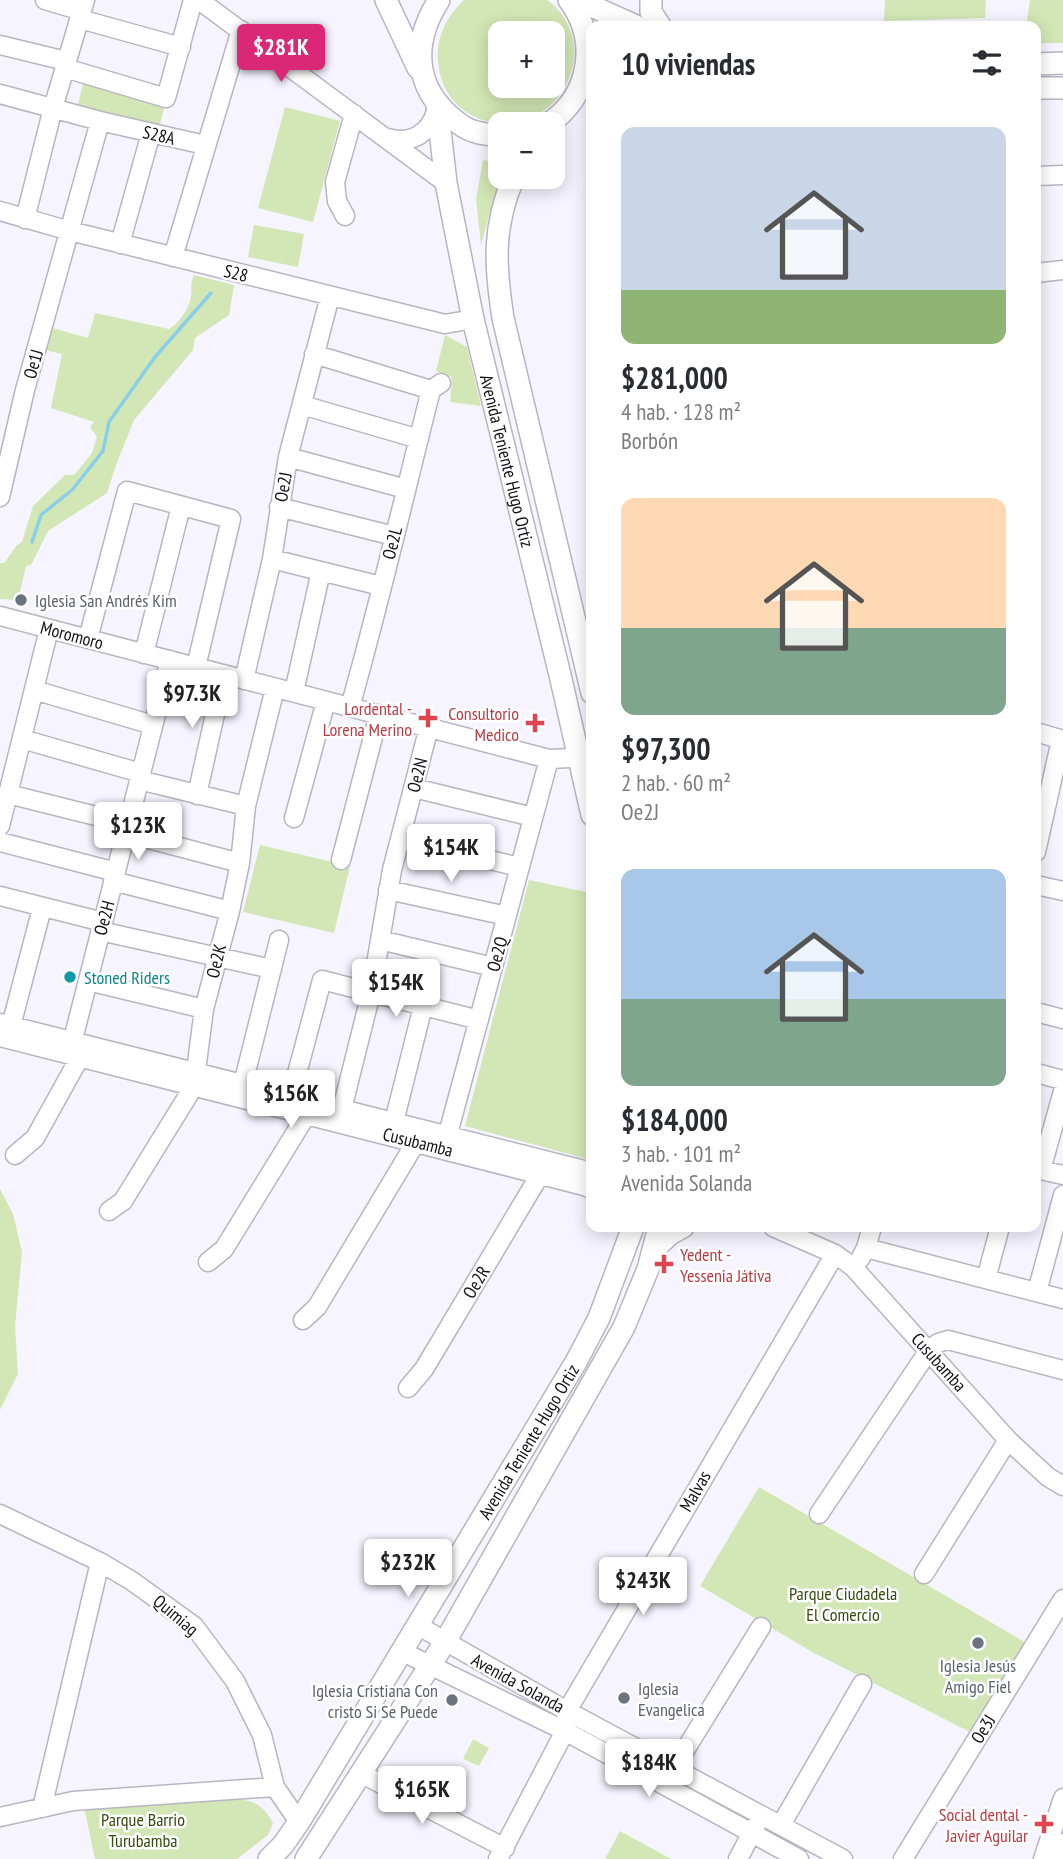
<!DOCTYPE html>
<html lang="es">
<head>
<meta charset="utf-8">
<style>
  body { margin:0; font-family:"PT Sans Narrow",sans-serif; background:#f2f2f3; color:#2b2b33; height:100vh; display:flex; flex-direction:column; font-size:26px; white-space:nowrap }
  * { box-sizing:border-box; margin:0 }
  p { font-size:23px; color:#7c7c81 }
  .icon { flex:none; width:38px; height:38px; fill:none; stroke:currentColor; stroke-width:2; stroke-linecap:round; stroke-linejoin:round }
  .map { position:relative; flex:1; overflow:hidden }
  .sheet { position:absolute; left:586px; top:21px; width:455px; height:1211px; display:flex; flex-direction:column; background:#fff; border-radius:14px; box-shadow:0 4px 18px #0003 }
  .sheet>* { flex:none }
  .fabs { position:absolute; left:488px; top:21px; display:grid; gap:14px }
  .fabs a { display:grid; place-items:center; width:77px; height:77px; border-radius:14px; background:#fff; box-shadow:0 4px 18px #0003; font-size:35px }
  .price { position:absolute; translate:-50% -60px; padding:0 16px; border-radius:7px; background:#fff; color:#222; font-size:23px; line-height:46px; filter:drop-shadow(0 2px 4px #0008) }
  .price::after { content:''; position:absolute; left:50%; top:42px; width:21px; height:16px; margin-left:-10px; background:inherit; clip-path:polygon(0 0,100% 0,50% 100%) }
  .price.current { background:#db2777; color:#fff }
  ul { padding:0; list-style:none }
  li { display:grid; align-content:center; gap:14px; height:371px; padding:0 35px }
  li span { display:grid; place-items:center; height:217px; border-radius:14px; color:#555 }
  li>.icon { margin-inline-start:auto }
  span .icon { width:126px; height:126px; fill:#fffc; stroke-width:1 }
  li b { font-size:30px }
  h2 { display:flex; justify-content:space-between; align-items:center; height:84px; padding:0 35px; font-size:30px }
  .map>svg:first-child { display:block }
</style>
</head>
<body>
<div class="map">
<svg width="1063" height="1859" viewBox="0 0 1063 1859">
  <rect width="100%" height="100%" fill="#f6f4ff"/>
  <path fill="#d2e7b5" fill-rule="evenodd" d="M464,0H547C565,11 578,39 574,60C560,146 444,142 438,61C436,37 447,16 464,0ZM500,33H553V86H500Z
    M885,0H986L985,18L884,21Z
    M1030,0H1063V43H1036V26H1026Z
    M83,84L165,105L158,131L76,112Z
    M285,107L340,121L313,222L258,208Z
    M483,160L500,162V177H504L494,199L481,245L476,199Z
    M254,225L304,234L298,267L248,257Z
    M194,275L234,285L229,315L195,338L193,350L134,420L116,465L107,493L48,531L31,565L26,566L18,600L0,599V563H4L17,545L22,542L33,506L65,475H74L92,453L97,437L90,427L94,422L51,408L62,354L46,350L52,328L88,338L95,313L169,329C179,323 189,309 191,297C192,288 190,283 194,275Z
    M445,335L467,347L481,406L450,402L452,377L436,371Z
    M260,845L350,866L334,933L243,912Z
    M529,880L591,893V1160L465,1126Z
    M0,1189L13,1214L22,1252L15,1326L18,1374L0,1410Z
    M759,1487L1035,1648L978,1736L814,1653L700,1586Z
    M473,1739L489,1748L479,1766L463,1759Z
    M224,1798C249,1800 261,1800 273,1823L268,1835L237,1859H95L83,1803Z
    M620,1831L671,1859H605Z"/>
  <g fill="none" stroke-linecap="round" stroke-linejoin="round">
    <path stroke="#8acfe9" stroke-width="3.5" d="M32,542L41,515L72,490L103,451L109,422L155,357L211,293"/>
    <g stroke="#b8b5c2" stroke-width="21">
      <path id="minor" d="M45,0L82,11
        M199,0L446,183
        M80,19L181,47
        M0,45L66,61
        M65,68L166,98L193,0
        M0,94L100,121L205,145
        M388,138C411,145 430,133 436,111
        M1036,176L1063,175
        M0,211L70,231L445,324L473,319
        M345,216L337,201L335,182L354,114
        M25,219L53,108L85,0
        M120,244L151,133
        M173,257L241,30
        M1036,273L1063,270
        M314,354L431,390
        M302,405L419,439
        M288,457L406,489
        M0,497L25,390L100,121
        M279,507L394,536
        M272,559L381,586
        M0,616L549,759L592,757
        M88,639L127,491L231,519L196,667
        M144,654L181,506
        M244,680L272,559L288,457L330,296
        M34,690L153,725
        M294,692L321,571
        M350,707C380,602 404,496 431,390L441,383
        M1036,732L1063,740
        M22,739L141,773
        M139,780L246,806
        M414,788L533,817
        M8,794L128,824
        M197,795L224,674
        M294,818L326,701
        M0,826L49,629
        M126,833L240,863
        M400,839L520,867
        M0,842L116,872
        M1036,852L1061,740
        M341,860L379,714
        M113,881L230,911
        M1036,885L1063,891
        M388,890L507,916
        M0,896L103,922
        M100,931L272,969
        M380,940L493,967
        M88,981L204,1009
        M1036,1012L1063,1019
        M0,1023L592,1172
        M11,1026L42,908
        M0,1037L592,1188
        M70,1051L170,660
        M1036,1073L1063,1080
        M243,1084L279,940
        M291,1096L322,980L479,1020
        M342,1109L371,993L392,870L429,727
        M394,1122L423,1006
        M445,1145L549,759
        M15,1155L35,1138L80,1057L83,1047
        M1036,1169L1063,1175
        M1041,1170L1063,1091
        M109,1211L123,1201L194,1086L204,1009L230,911L240,863L246,806L275,688
        M773,1227L835,1254L853,1267L1008,1440L1048,1477L1063,1486
        M866,1248L1063,1299
        M860,1259L866,1248L872,1227
        M208,1262L224,1249L307,1114
        M986,1279L1000,1227
        M1037,1292L1063,1195
        M303,1320L317,1307L416,1142
        M408,1388L424,1369L541,1173
        M0,1514L100,1562L132,1581L194,1626L235,1681L262,1735L275,1787L299,1822
        M819,1514L929,1350L938,1343L948,1340L1063,1370
        M924,1574L1008,1440
        M417,1625L567,1711L843,1859
        M401,1651L565,1731L799,1859
        M674,1768L761,1627
        M360,1773L505,1848
        M42,1808L100,1562
        M0,1817L73,1801L275,1787
        M781,1825L862,1684
        M498,1859L565,1731L567,1711L835,1254
        M738,1859L756,1825
        M903,1859L1063,1599
        M1043,1859L1063,1798
        M1058,1859L1063,1843"/>
    </g>
    <g stroke="#b8b5c2" stroke-width="24">
      <g id="major">
        <path d="M386,0L418,68"/>
        <path d="M439,0C409,47 415,95 464,127C475,134 488,134 500,136"/>
        <path d="M578,0L636,26"/>
        <path d="M651,0V12L660,26"/>
        <path d="M1036,64L1063,63"/>
        <path d="M1036,88H1063"/>
        <path id="s1" d="M437,104L446,183L473,319L560,675L592,815"/>
        <path d="M548,124C591,96 599,40 569,0"/>
        <path d="M514,177C492,227 495,266 503,318L592,693"/>
        <path d="M590,1187L592,1188"/>
        <path d="M654,1249L670,1234L683,1227"/>
        <path id="s2" d="M269,1859L283,1845L299,1822L576,1362L599,1318L633,1227"/>
        <path d="M306,1859L445,1642L624,1327L648,1269L659,1227"/>
      </g>
    </g>
    <use href="#minor" stroke="#fff" stroke-width="18"/>
    <use href="#major" stroke="#fff" stroke-width="21"/>
  </g>
  <g fill="#6b7280" stroke="#fff" stroke-width="2.5">
    <circle cx="21" cy="600" r="7"/>
    <circle cx="978" cy="1643" r="7"/>
    <circle cx="624" cy="1698" r="7"/>
    <circle cx="452" cy="1700" r="7"/>
  </g>
  <g fill="#e0444e" stroke="#fff" stroke-width="2.5">
    <path d="M424.5 707.5h7v7h7v7h-7v7h-7v-7h-7v-7h7z"/>
    <path d="M531.5 712.5h7v7h7v7h-7v7h-7v-7h-7v-7h7z"/>
    <path d="M660.5 1253.5h7v7h7v7h-7v7h-7v-7h-7v-7h7z"/>
    <path d="M1040.5 1813.5h7v7h7v7h-7v7h-7v-7h-7v-7h7z"/>
  </g>
  <circle fill="#0f9aa8" stroke="#fff" stroke-width="2.5" cx="70" cy="977" r="7"/>
  <g text-anchor="middle" dominant-baseline="central" stroke-width="5" stroke-linejoin="round" paint-order="stroke">
    <g font-size="18" fill="#111015" stroke="#fff">
      <text transform="translate(159 135) rotate(13)">S28A</text>
      <text transform="translate(236 273) rotate(14)">S28</text>
      <text transform="translate(33 364) rotate(-74)">Oe1J</text>
      <text stroke="none"><textPath href="#s1" startOffset="364">Avenida Teniente Hugo Ortiz</textPath></text>
      <text transform="translate(283 487) rotate(-80)">Oe2J</text>
      <text transform="translate(392 543) rotate(-76)">Oe2L</text>
      <text transform="translate(72 635) rotate(15)">Moromoro</text>
      <text transform="translate(417 775) rotate(-76)">Oe2N</text>
      <text transform="translate(104 918) rotate(-75)">Oe2H</text>
      <text transform="translate(497 954) rotate(-75)">Oe2Q</text>
      <text transform="translate(216 961) rotate(-76)">Oe2K</text>
      <text transform="translate(418 1142) rotate(14)">Cusubamba</text>
      <text transform="translate(476 1282) rotate(-59)">Oe2R</text>
      <text transform="translate(939 1362) rotate(48)">Cusubamba</text>
      <text stroke="none"><textPath href="#s2" startOffset="492">Avenida Teniente Hugo Ortiz</textPath></text>
      <text transform="translate(695 1491) rotate(-60)">Malvas</text>
      <text transform="translate(176 1615) rotate(40)">Quimiag</text>
      <text transform="translate(518 1683) rotate(29)">Avenida Solanda</text>
      <text transform="translate(983 1729) rotate(-58)">Oe3J</text>
    </g>
    <g font-size="18" fill="#5b616d" stroke="#fff" text-anchor="start">
      <text x="35" y="600">Iglesia San Andrés Kim</text>
      <text x="978" y="1665" text-anchor="middle">Iglesia Jesús<tspan x="978" dy="21">Amigo Fiel</tspan></text>
      <text x="638" y="1688">Iglesia<tspan x="638" dy="21">Evangelica</tspan></text>
      <text x="438" y="1690" text-anchor="end">Iglesia Cristiana Con<tspan x="438" dy="21">cristo Si Se Puede</tspan></text>
    </g>
    <g font-size="18" fill="#be3a42" stroke="#fff" text-anchor="end">
      <text x="412" y="708">Lordental -<tspan x="412" dy="21">Lorena Merino</tspan></text>
      <text x="519" y="713">Consultorio<tspan x="519" dy="21">Medico</tspan></text>
      <text x="680" y="1254" text-anchor="start">Yedent -<tspan x="680" dy="21">Yessenia Játiva</tspan></text>
      <text x="1028" y="1814">Social dental -<tspan x="1028" dy="21">Javier Aguilar</tspan></text>
    </g>
    <g font-size="18" fill="#0d838f" stroke="#fff" text-anchor="start">
      <text x="84" y="977">Stoned Riders</text>
    </g>
    <g font-size="18" fill="#364a0f" stroke="#fff">
      <text x="843" y="1593">Parque Ciudadela<tspan x="843" dy="21">El Comercio</tspan></text>
      <text x="143" y="1819">Parque Barrio<tspan x="143" dy="21">Turubamba</tspan></text>
    </g>
  </g>
</svg>
<div class="fabs">
<a>+</a>
<a>−</a>
</div>
<b class="price current" style="left:281px;top:84px">$281K</b>
<b class="price" style="left:192px;top:730px">$97.3K</b>
<b class="price" style="left:138px;top:862px">$123K</b>
<b class="price" style="left:451px;top:884px">$154K</b>
<b class="price" style="left:396px;top:1019px">$154K</b>
<b class="price" style="left:291px;top:1130px">$156K</b>
<b class="price" style="left:408px;top:1599px">$232K</b>
<b class="price" style="left:643px;top:1617px">$243K</b>
<b class="price" style="left:649px;top:1799px">$184K</b>
<b class="price" style="left:422px;top:1826px">$165K</b>
<section class="sheet">
<h2>10 viviendas<svg class="icon" aria-label="filters" viewBox="0 0 24 24"><path d="M4 7h16M4 17h16"/><circle cx="9" cy="7" r="2"/><circle cx="15" cy="17" r="2"/></svg></h2>
<ul>
<li><span style="background:linear-gradient(#c9d6e8 75%,#8fb573 0)"><svg class="icon" aria-label="home" viewBox="0 0 24 24"><path d="M3 11l9-7 9 7M6 9v11h12V9"/></svg></span><div><b>$281,000</b><p>4 hab. · 128 m²</p><p>Borbón</p></div></li>
<li><span style="background:linear-gradient(#ffd9b3 60%,#7fa58c 0)"><svg class="icon" aria-label="home" viewBox="0 0 24 24"><path d="M3 11l9-7 9 7M6 9v11h12V9"/></svg></span><div><b>$97,300</b><p>2 hab. · 60 m²</p><p>Oe2J</p></div></li>
<li><span style="background:linear-gradient(#a9c7e8 60%,#7fa58c 0)"><svg class="icon" aria-label="home" viewBox="0 0 24 24"><path d="M3 11l9-7 9 7M6 9v11h12V9"/></svg></span><div><b>$184,000</b><p>3 hab. · 101 m²</p><p>Avenida Solanda</p></div></li>
</ul>
</section>
</div>
</body>
</html>
